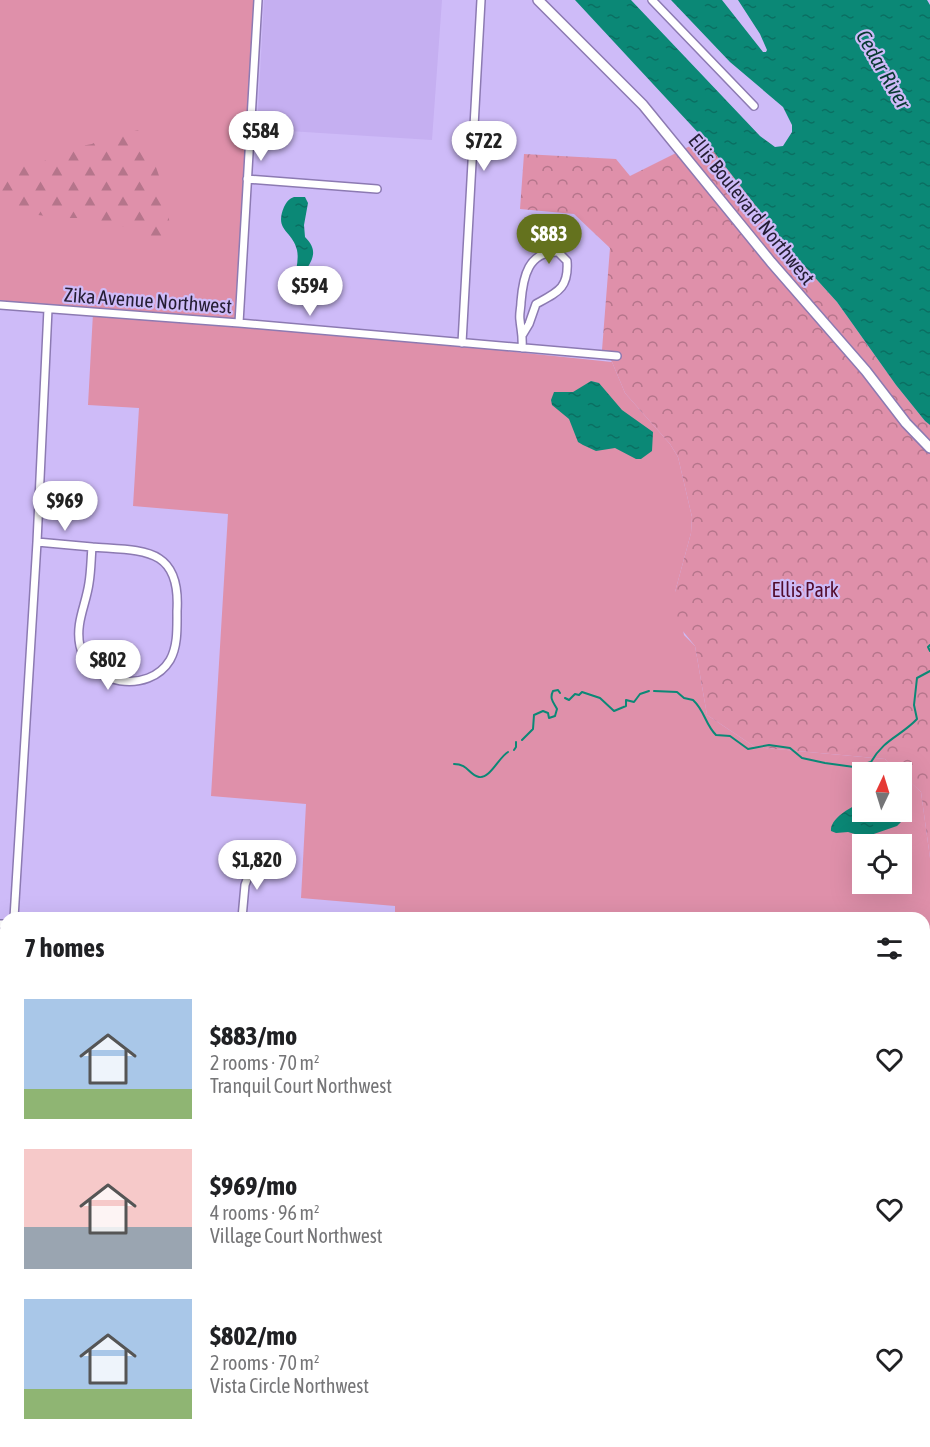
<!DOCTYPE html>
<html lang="en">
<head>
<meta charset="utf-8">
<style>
  body { margin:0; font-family:"Asap Condensed",sans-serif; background:#f2f2f2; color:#202124; height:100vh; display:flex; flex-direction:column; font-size:22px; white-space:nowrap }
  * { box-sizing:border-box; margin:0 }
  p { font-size:20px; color:#757577 }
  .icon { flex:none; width:33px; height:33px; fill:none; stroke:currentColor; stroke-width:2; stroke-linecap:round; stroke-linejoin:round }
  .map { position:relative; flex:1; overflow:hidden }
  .details { position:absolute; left:0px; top:912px; width:930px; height:536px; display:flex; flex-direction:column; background:#fff; border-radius:18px 18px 0 0; box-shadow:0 6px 24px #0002 }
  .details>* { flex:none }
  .needle { width:39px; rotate:4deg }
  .tools { position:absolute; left:852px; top:762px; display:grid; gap:12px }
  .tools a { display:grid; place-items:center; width:60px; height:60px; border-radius:0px; background:#fff; box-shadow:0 6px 24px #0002; font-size:30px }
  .price { position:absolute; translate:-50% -51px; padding:0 14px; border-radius:21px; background:#fff; color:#222; font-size:20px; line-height:39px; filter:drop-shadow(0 2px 3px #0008) }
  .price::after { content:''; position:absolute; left:50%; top:36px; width:18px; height:14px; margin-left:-9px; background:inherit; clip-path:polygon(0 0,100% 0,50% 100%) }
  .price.selected { background:#64721e; color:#fff }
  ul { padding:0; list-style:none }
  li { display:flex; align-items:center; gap:18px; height:150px; padding:0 24px }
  li span { display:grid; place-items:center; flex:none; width:168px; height:120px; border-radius:0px; color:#555 }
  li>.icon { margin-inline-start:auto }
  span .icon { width:72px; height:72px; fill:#fffc; stroke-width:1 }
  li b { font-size:26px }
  h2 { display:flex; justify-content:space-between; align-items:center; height:72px; padding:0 24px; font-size:26px }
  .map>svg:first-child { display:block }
</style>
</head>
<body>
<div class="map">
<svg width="930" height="1447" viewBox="0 0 930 1447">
  <defs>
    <pattern id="forest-firs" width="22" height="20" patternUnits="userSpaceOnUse" patternTransform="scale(1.5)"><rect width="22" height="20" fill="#df90aa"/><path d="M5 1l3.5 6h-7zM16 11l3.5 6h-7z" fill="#b5758b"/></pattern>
    <pattern id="park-crowns" width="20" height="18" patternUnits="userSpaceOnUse" patternTransform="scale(1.5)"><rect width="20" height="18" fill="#df90aa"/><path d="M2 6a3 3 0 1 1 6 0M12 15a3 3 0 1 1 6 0" fill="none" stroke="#b5758b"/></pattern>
    <pattern id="water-ripples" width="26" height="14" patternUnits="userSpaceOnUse" patternTransform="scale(1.5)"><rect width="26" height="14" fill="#0b8876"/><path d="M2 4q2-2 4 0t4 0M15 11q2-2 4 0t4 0" fill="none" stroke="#0b6f62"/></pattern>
  </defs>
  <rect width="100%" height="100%" fill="#cebbf8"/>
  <path fill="#c5aff1" d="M264,0H442L432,140L257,129Z"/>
  <path fill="#df90aa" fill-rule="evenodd" d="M0,0H258L239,323L612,362L625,393L670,444L678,457L692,517L691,533L675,592L684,635L695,646L707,715L755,747L885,759L900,772H862V812H902V774L921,792L930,858V1138L924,1137V918H395V906L301,898L306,804L211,796L228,514L133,506L139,408L88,405L93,313L0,305ZM862,844H902V884H862Z"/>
  <path fill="url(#forest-firs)" d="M138,130C157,159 169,203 171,237L164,243L137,237L124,227H100L88,218H62L14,212L0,203V165L27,159L40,164L60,150L92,144L102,138L114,140L122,134Z"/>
  <path fill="url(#park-crowns)" d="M704,139L790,250L837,302L896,385L925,421L930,425V858L921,792L885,759L755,747L707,715L695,646L677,624L675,608V592L691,533L692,517L678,457L670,444L625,393L612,362L602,350L610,248L574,214L520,209L524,154L616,159L630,176Z"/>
  <path fill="url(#water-ripples)" d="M575,0H631L760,136L775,147L783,146L792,132V125L783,107L730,62L671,0H722L763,52H766L767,50L760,34L738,0H927L930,5V425L925,421L896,385L837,302L790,250L704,139Z
    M294,197H305L308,203L304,225L305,237C321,253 310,262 301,279H294C296,270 299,260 297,250C292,230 274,231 284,207C287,201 289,199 294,197Z
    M591,381L599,383L622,410L653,432L652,451L641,459H636L615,448L596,451L583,445L578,442L569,419L552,405L551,400L554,392H573Z
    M856,805H862V812H900L902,821L897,826L865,837L848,832L836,833L831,831C830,820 846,810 856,805Z"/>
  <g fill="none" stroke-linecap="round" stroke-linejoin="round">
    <path stroke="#0b8876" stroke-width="2" d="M930,645L928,647L930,651
      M654,691L677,692L684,698L693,700C705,711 705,724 716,735L730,736L748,749L769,745L790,748L802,758L825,763L854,767L871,762C884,739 901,736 917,719L914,705L917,678L930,671
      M565,698L569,700L575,694L579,695L582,692L600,698L614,711L626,706V700L634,702L640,694L649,691
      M522,740L533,729L534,715L543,711L548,713L549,718L555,716L557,709C554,703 549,699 553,691L558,690L560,693
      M514,750L516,747V742
      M454,764C468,764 469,775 479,777C490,779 499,757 508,752"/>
    <g stroke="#8c7ab2" stroke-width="10">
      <path id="street" d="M652,0L754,106
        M247,179L377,189
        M0,305L239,323L617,356
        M239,323L258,0
        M462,343L481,0
        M522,348C523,336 521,331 520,320C519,314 521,308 521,302C523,277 528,251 558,252L567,261C569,288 558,292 536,304L529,324L523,334
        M37,542L92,547
        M92,547C142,551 181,546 177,611C177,627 178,646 170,660C149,695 88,685 80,646C75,623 86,605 89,583C91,571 91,559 92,547Z
        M14,918L37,542L48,309
        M242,918L245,885L254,860
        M0,924H6
        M0,1145L6,1056
        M924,1418H930
        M139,1447L140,1442
        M411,1447V1442
        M745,1447V1442"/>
    </g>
    <g stroke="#8c7ab2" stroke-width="12">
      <path id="secondary" d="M538,0L643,105L771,262L866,371L906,423L930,448
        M0,1445L23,1447"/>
    </g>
    <use href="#street" stroke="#fff" stroke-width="7"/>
    <use href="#secondary" stroke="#fff" stroke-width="9"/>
  </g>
  <g text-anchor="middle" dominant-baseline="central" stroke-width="4.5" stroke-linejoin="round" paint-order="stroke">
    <g font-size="20" fill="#251d34" stroke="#cebbf8">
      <text transform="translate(752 209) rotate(51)">Ellis Boulevard Northwest</text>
      <text transform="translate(148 300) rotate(4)">Zika Avenue Northwest</text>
    </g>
    <g font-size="20" fill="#510b2b" stroke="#cebbf8">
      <text x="805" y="589">Ellis Park</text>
    </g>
    <g font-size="21" font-style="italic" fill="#083931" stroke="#cebbf8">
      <text transform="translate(884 69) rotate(60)">Cedar River</text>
    </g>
  </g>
</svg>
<div class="tools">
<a><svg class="needle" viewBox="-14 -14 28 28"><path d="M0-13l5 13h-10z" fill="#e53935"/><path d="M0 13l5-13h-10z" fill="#757577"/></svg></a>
<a><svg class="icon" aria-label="locate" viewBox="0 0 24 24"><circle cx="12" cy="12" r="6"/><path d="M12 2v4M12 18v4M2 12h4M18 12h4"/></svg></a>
</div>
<b class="price" style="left:261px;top:162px">$584</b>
<b class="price" style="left:484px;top:172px">$722</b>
<b class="price selected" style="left:549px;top:265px">$883</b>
<b class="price" style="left:310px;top:317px">$594</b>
<b class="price" style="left:65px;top:532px">$969</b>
<b class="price" style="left:108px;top:691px">$802</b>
<b class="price" style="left:257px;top:891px">$1,820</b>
<section class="details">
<h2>7 homes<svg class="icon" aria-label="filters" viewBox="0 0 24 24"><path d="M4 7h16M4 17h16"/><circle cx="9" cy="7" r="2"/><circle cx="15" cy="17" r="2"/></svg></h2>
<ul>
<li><span style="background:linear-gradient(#a9c7e8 75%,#8fb573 0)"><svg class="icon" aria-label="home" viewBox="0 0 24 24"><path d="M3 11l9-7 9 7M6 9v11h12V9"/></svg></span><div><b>$883/mo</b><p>2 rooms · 70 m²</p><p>Tranquil Court Northwest</p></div><svg class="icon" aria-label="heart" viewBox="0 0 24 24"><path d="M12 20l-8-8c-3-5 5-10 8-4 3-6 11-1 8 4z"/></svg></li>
<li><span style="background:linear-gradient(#f6c9c9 65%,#9aa5b1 0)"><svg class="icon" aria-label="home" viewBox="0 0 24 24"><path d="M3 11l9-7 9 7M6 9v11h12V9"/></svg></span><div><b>$969/mo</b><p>4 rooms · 96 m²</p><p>Village Court Northwest</p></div><svg class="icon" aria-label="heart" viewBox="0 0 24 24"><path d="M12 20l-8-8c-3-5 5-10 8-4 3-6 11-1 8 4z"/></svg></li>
<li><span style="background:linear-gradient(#a9c7e8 75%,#8fb573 0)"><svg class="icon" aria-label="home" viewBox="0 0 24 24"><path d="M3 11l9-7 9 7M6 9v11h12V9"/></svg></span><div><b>$802/mo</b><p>2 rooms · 70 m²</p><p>Vista Circle Northwest</p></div><svg class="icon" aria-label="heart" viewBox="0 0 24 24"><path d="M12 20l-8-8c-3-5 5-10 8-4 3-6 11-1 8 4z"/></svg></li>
</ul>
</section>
</div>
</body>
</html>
